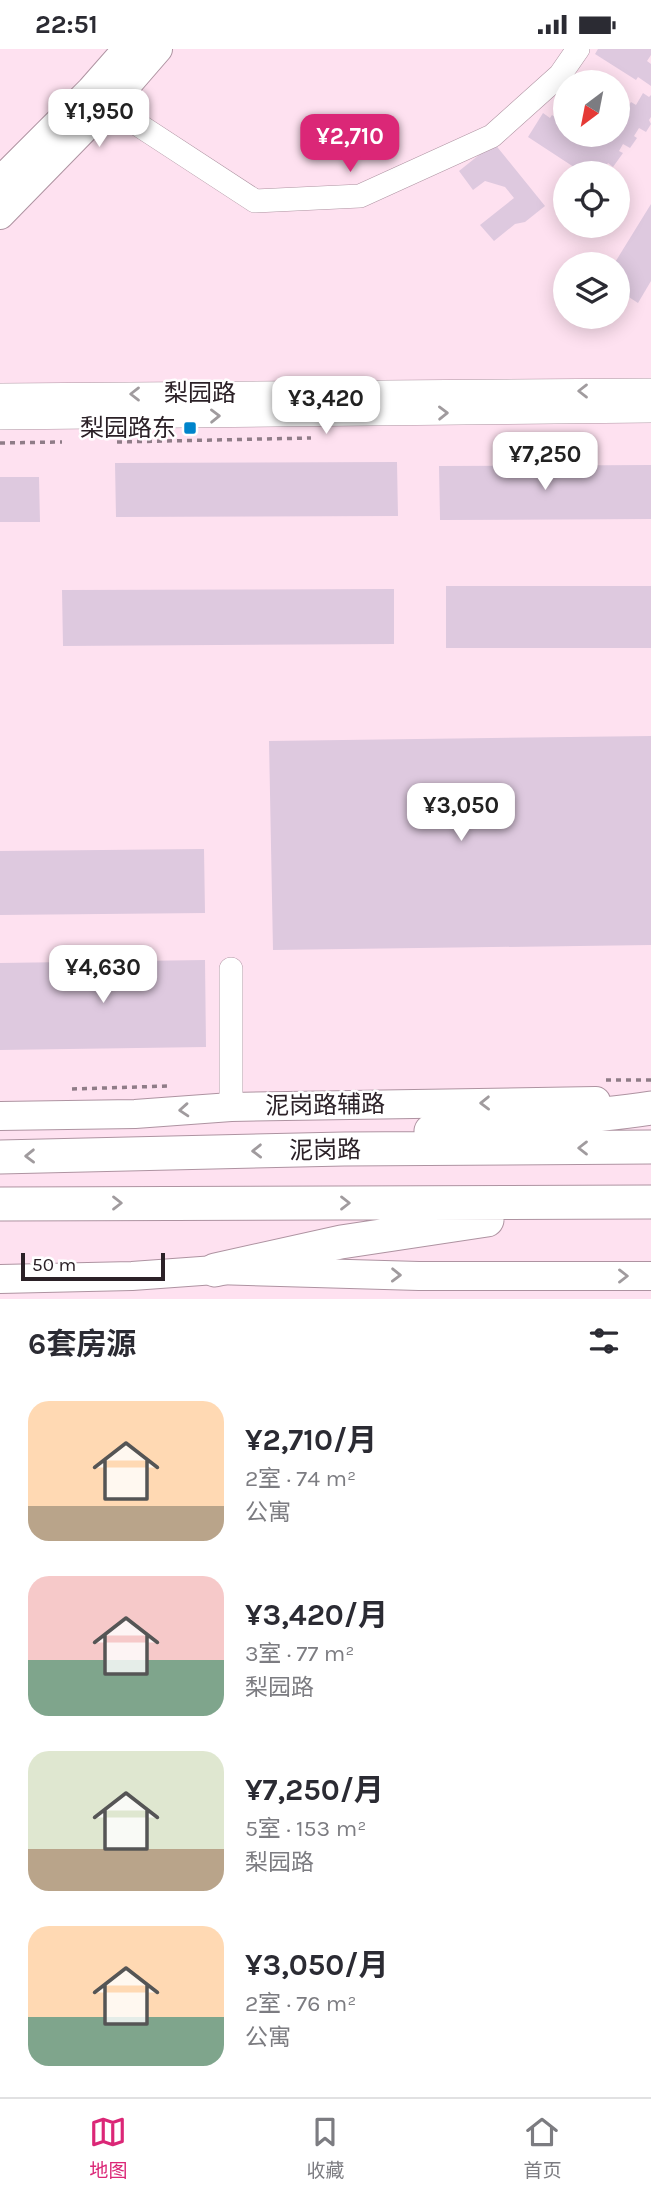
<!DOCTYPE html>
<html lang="zh">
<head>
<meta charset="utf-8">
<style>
  body { margin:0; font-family:Karla,"Noto Sans SC",sans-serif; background:#f2f2f3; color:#2b2b33; height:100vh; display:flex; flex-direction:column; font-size:26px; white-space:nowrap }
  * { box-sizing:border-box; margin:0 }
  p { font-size:23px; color:#7c7c81 }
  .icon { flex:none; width:38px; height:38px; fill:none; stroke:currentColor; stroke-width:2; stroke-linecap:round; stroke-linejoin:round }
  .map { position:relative; height:1250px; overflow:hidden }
  .details { display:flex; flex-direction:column; background:#fff; flex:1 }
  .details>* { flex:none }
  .needle { width:46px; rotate:212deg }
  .buttons { position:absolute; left:553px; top:21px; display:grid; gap:14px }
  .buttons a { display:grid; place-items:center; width:77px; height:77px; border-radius:50%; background:#fff; box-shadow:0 4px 18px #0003; font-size:35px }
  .scale { position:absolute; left:21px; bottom:18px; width:144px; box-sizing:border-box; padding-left:7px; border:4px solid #2b2127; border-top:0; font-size:19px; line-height:24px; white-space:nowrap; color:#2b2127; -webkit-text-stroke:5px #fff; paint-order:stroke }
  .price { position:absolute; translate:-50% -60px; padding:0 16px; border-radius:14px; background:#fff; color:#222; font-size:23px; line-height:46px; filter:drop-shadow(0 2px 4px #0008) }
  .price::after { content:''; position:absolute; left:50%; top:42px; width:21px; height:16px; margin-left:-10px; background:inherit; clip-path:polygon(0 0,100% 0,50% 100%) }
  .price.current { background:#db2777; color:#fff }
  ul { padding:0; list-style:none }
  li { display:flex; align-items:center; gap:21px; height:175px; padding:0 28px }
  li span { display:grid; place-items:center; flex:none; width:196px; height:140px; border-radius:21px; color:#555 }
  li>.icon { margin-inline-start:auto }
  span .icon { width:84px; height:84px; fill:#fffc; stroke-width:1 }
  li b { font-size:30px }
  h2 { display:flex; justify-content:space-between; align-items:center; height:84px; padding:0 28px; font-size:30px }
  .status { display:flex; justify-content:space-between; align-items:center; height:49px; padding:0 35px; background:#fff; direction:ltr }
  .status svg { height:19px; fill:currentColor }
  .menu { display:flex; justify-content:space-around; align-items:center; height:98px; border-top:2px solid #e1e1e2; background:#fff; font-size:19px; color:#7c7c81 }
  .menu a { display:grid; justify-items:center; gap:4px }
  .menu .current { color:#db2777 }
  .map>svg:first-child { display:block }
</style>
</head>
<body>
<div class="status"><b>22:51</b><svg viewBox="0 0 49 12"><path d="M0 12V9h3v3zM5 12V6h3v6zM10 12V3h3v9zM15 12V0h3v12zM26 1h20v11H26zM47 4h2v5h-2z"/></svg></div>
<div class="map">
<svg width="651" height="1250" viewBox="0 0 651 1250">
  <rect width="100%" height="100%" fill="#fee1f0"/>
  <path fill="#dec9df" d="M598,0H651V6L647,12L651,15V37L638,28L636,31L595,5Z
    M643,44L649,48L651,46V68L649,71L651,75L646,83L639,79L634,87L637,89L630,99L623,95L619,102L623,104L613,118L608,114L602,124H583L528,88L543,64L550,69L552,66L564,74L561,78L565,81V86H582L581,87L592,97L599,86H618V65L621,68L631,53L636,56Z
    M494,94L545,157L525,173L515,175L494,192L480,176L514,149L505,138L485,132L473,141L459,122Z
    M651,155V232L638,254L618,241V215H614Z
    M397,413L398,467L116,468L115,414Z
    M651,416V470L440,471L439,417Z
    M0,428H39L40,473H0Z
    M446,537H651V599H446Z
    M394,540V595L63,597L62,541Z
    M651,687V896L273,901L269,692Z
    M204,800L205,864L0,866V802Z
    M205,911L206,998L0,1001V914Z"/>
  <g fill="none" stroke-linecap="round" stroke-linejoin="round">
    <g stroke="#ae93a1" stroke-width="24">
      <path id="minor" d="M108,56L255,152L360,147L492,87L560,26L578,0
        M0,346L651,341
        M0,369L651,362
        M231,1058V920"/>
    </g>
    <g stroke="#ae93a1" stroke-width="30">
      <path id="major" d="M0,132L91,41L127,0
        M0,166L126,37L158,0
        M0,1067L135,1065L231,1058L596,1052
        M0,1230L132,1227L215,1221L419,1227H651"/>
    </g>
    <g stroke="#ae93a1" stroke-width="35">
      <path id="highway" d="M431,1082C504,1072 578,1070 651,1059
        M0,1108L344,1100L651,1098
        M0,1155L651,1153
        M215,1221L341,1193L487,1171"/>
    </g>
    <path stroke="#8f7c87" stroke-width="3.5" stroke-dasharray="5 5" stroke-linecap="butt" d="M117,393L311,389
      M0,394L62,393
      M606,1031H651
      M72,1040L169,1037"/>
    <use href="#minor" stroke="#fff" stroke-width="23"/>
    <use href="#major" stroke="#fff" stroke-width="28"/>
    <use href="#highway" stroke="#fff" stroke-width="33"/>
  </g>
  <defs><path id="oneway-chevron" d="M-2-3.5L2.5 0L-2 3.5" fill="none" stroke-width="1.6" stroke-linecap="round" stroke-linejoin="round" transform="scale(1.75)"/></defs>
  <g stroke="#a09b9e">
    <use href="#oneway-chevron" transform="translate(583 342) rotate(180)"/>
    <use href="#oneway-chevron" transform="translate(135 345) rotate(180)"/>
    <use href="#oneway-chevron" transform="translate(443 364) rotate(-1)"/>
    <use href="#oneway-chevron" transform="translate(215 367) rotate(-1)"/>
    <use href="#oneway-chevron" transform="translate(485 1054) rotate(179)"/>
    <use href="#oneway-chevron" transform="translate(184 1061) rotate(176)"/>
    <use href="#oneway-chevron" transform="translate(583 1099) rotate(180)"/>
    <use href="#oneway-chevron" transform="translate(257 1102) rotate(179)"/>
    <use href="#oneway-chevron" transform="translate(30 1107) rotate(179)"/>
    <use href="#oneway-chevron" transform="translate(117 1154)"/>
    <use href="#oneway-chevron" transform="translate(345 1154)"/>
    <use href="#oneway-chevron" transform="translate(396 1226) rotate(1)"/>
    <use href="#oneway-chevron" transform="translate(623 1227)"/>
  </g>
  <rect fill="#0084cb" stroke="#fff" stroke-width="2.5" x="183" y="372" width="14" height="14" rx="3.5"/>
  <g text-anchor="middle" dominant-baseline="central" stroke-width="5" stroke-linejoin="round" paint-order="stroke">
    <g font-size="24" fill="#2b2127" stroke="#fff">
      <text x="200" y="344">梨园路</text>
      <text transform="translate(325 1056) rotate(-1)">泥岗路辅路</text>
      <text transform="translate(325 1101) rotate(-1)">泥岗路</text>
    </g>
    <g font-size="24" fill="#2b2127" stroke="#fff" text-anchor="end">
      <text x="176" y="379">梨园路东</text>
    </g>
  </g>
</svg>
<div class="buttons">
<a><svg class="needle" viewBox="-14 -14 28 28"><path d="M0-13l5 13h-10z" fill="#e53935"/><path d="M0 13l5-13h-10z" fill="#7c7c81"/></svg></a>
<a><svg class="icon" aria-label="locate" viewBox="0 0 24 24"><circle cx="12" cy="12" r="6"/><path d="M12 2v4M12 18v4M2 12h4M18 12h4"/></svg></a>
<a><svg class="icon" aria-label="layers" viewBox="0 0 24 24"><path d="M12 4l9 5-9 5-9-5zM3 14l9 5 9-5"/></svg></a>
</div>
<div class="scale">50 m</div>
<b class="price" style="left:99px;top:100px">¥1,950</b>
<b class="price current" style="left:350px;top:125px">¥2,710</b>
<b class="price" style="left:326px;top:387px">¥3,420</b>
<b class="price" style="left:545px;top:443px">¥7,250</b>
<b class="price" style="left:461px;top:794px">¥3,050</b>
<b class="price" style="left:103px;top:956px">¥4,630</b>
</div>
<section class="details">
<h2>6套房源<svg class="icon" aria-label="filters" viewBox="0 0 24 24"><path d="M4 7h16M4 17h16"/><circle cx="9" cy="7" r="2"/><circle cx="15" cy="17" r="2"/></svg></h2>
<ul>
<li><span style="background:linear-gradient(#ffd9b3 75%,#b9a48a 0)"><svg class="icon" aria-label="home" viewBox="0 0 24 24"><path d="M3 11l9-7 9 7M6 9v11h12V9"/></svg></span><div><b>¥2,710/月</b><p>2室 · 74 m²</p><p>公寓</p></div></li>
<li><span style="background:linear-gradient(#f6c9c9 60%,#7fa58c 0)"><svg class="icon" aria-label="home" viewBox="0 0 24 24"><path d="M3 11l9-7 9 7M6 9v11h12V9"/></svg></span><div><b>¥3,420/月</b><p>3室 · 77 m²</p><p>梨园路</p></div></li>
<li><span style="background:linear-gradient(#dfe7d0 70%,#b9a48a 0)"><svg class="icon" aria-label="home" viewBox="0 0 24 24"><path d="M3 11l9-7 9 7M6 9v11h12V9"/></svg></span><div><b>¥7,250/月</b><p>5室 · 153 m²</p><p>梨园路</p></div></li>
<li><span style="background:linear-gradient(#ffd9b3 65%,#7fa58c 0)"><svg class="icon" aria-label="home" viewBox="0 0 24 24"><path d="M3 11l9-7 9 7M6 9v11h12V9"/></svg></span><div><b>¥3,050/月</b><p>2室 · 76 m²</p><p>公寓</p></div></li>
</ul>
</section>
<nav class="menu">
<a class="current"><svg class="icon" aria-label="map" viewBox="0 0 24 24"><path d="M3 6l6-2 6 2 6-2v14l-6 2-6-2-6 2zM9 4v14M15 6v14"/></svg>地图</a>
<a><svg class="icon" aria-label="saved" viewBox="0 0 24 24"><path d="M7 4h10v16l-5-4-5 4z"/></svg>收藏</a>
<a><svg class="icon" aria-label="home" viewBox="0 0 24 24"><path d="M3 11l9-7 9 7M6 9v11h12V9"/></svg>首页</a>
</nav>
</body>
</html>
